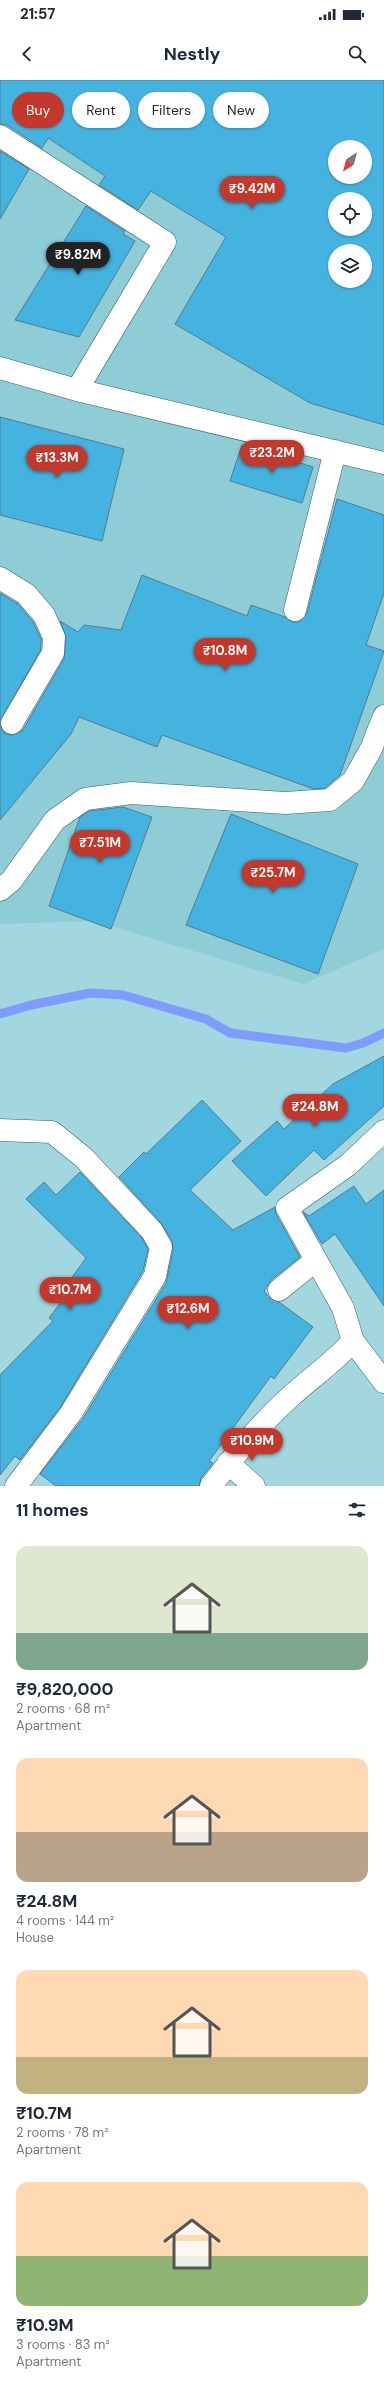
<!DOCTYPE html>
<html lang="en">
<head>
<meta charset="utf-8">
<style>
  body { margin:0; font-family:"DM Sans",sans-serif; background:#f6f6f7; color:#1f2937; height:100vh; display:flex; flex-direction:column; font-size:15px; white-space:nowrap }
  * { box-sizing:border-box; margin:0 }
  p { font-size:13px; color:#747a83 }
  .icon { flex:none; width:22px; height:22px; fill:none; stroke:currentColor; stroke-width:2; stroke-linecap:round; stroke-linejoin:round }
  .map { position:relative; height:1406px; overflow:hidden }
  .sheet { display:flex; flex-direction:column; background:#fff; flex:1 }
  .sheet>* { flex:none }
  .banner { position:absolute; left:12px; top:12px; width:360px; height:36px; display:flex; gap:8px }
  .needle { width:26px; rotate:216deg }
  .controls { position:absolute; left:328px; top:60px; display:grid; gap:8px }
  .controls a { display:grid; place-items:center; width:44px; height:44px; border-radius:50%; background:#fff; box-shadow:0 1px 3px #0004; font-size:20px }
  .price { position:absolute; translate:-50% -34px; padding:0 9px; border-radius:14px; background:#c4372b; color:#fff; font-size:13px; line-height:26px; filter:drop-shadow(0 1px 2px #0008) }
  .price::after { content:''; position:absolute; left:50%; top:24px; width:12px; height:9px; margin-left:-6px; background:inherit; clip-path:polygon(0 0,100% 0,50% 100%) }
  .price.active { background:#222; color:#fff }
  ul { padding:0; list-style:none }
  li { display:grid; align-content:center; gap:8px; height:212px; padding:0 16px }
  li span { display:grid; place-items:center; height:124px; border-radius:12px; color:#555 }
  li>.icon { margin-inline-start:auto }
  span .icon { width:72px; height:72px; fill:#fffc; stroke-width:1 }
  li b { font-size:17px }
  h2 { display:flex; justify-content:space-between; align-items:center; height:48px; padding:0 16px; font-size:17px }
  .pill { padding:0 14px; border-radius:18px; background:#fff; box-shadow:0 1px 3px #0004; font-size:14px; line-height:36px }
  .pill.active { background:#c4372b; color:#fff }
  .status { display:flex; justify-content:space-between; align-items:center; height:28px; padding:0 20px; background:#fff; direction:ltr }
  .status svg { height:11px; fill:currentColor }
  header { display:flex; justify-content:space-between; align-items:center; height:52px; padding:0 16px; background:#fff; font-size:18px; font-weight:700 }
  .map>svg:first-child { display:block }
</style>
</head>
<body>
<div class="status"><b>21:57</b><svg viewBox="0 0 49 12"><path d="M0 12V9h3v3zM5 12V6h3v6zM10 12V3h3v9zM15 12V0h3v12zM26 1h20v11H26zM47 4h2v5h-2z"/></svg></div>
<header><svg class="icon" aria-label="back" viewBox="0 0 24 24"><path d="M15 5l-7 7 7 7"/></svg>Nestly<svg class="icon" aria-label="search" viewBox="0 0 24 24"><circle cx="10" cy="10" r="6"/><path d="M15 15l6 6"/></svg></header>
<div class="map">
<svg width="384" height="1406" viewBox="0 0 384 1406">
  <rect width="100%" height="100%" fill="#a2d7e0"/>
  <path fill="#8eccd6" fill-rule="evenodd" d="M0,0H384V869L303,904L94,841L0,844ZM335,67H365V97H335ZM335,119H365V149H335ZM335,171H365V201H335Z"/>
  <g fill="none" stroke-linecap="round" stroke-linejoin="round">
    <path stroke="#7d9cfe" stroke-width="9" d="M0,934L31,925L90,913L123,915L206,939L230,953L346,968L363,963L384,953"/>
  </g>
  <path fill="#45b3e0" stroke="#527c90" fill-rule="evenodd" d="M0,0H384V345L310,323L175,244L226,157L151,111L138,130L99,105L105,96L48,58L42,68L7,45L0,44ZM335,67H365V97H335ZM335,119H365V149H335ZM335,171H365V201H335Z
    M0,71L29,89L0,139Z
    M86,126L125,151L123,154L135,161L79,257L15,240Z
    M0,337L124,369L102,461L0,435Z
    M242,365L313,387L302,423L230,401Z
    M337,419L384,435V513L366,565L384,571L340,695L325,708L314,709L162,655L157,667L79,637L71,654L0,740V645L5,654L12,655L23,650L64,579L66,557L60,541L78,552L84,545L121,550L142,495L247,536L251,525L285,537L292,542H299L307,533Z
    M0,513L18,524L33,542L41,559V569L0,641Z
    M123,727L152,737L111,849L49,826L80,737L90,731Z
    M231,734L358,784L318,894L186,845Z
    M384,976V1026L324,1080L314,1070L266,1116L232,1081L277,1041L284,1049L333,1004Z
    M202,1020L241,1061L190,1110L233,1150L275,1127L276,1134L300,1177L271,1200L264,1211L270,1218L279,1222L313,1247L274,1299L271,1296L209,1381L213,1383L201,1398L199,1406H56L40,1394L82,1340L166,1203L173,1170L172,1161L161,1143L119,1097L144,1072L146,1074Z
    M80,1092L142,1158L148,1169L143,1191L61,1326L20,1380L15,1376L0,1395V1295L53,1241L49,1238L65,1217L60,1214L86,1178L26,1119L44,1102L56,1115Z
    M354,1106L366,1124L384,1110V1226L335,1154L322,1164L303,1132L309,1136Z"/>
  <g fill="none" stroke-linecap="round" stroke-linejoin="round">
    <g stroke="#2f626a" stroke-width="23">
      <path id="minor" d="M0,56L165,162L77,310
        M0,288L77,310L384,383
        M0,498L26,514L44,535L54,557L53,573L12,643
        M295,530L335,371
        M0,810L11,801L55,740L85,719L131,713L285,723L330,720L353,701L371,669L384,636
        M0,1050L52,1052L84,1078L152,1151L161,1167L155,1196L71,1333L16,1406
        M279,1210L316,1180
        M353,1261L384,1302
        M228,1383L254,1406
        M211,1406C234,1376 261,1343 290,1317C311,1298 334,1282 353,1261L343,1228L287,1128L348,1085L384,1051"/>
    </g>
    <use href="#minor" stroke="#fff" stroke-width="22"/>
  </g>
</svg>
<div class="controls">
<a><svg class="needle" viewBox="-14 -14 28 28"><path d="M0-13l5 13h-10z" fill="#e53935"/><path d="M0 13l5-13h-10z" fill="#747a83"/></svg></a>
<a><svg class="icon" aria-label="locate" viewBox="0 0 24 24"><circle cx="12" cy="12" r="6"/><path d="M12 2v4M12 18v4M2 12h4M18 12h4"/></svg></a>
<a><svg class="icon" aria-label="layers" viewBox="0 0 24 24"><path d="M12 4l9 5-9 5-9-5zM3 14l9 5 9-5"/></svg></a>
</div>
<b class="price" style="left:252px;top:130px">₹9.42M</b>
<b class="price active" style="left:78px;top:196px">₹9.82M</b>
<b class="price" style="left:272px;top:394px">₹23.2M</b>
<b class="price" style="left:57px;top:399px">₹13.3M</b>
<b class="price" style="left:225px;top:592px">₹10.8M</b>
<b class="price" style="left:100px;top:784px">₹7.51M</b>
<b class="price" style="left:273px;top:814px">₹25.7M</b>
<b class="price" style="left:315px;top:1048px">₹24.8M</b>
<b class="price" style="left:70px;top:1231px">₹10.7M</b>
<b class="price" style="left:188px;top:1250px">₹12.6M</b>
<b class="price" style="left:252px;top:1382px">₹10.9M</b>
<div class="banner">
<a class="pill active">Buy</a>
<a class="pill">Rent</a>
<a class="pill">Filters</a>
<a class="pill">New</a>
</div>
</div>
<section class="sheet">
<h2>11 homes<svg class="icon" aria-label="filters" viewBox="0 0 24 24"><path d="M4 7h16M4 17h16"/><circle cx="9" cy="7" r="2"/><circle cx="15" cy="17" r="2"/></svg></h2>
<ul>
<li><span style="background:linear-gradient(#dfe7d0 70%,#7fa58c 0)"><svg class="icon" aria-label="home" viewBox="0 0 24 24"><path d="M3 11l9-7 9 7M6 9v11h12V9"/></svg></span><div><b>₹9,820,000</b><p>2 rooms · 68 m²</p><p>Apartment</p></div></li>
<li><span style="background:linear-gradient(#ffd9b3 60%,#b9a48a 0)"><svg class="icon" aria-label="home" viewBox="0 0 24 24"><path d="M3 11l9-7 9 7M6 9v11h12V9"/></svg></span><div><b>₹24.8M</b><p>4 rooms · 144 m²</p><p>House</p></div></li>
<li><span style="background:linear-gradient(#ffd9b3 70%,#c2b280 0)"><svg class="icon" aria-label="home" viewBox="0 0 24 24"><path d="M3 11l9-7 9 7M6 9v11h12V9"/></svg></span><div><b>₹10.7M</b><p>2 rooms · 78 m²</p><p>Apartment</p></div></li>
<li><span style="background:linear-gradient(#ffd9b3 60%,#8fb573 0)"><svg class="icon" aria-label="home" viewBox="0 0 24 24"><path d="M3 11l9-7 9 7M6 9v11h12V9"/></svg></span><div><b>₹10.9M</b><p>3 rooms · 83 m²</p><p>Apartment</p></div></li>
</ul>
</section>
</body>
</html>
